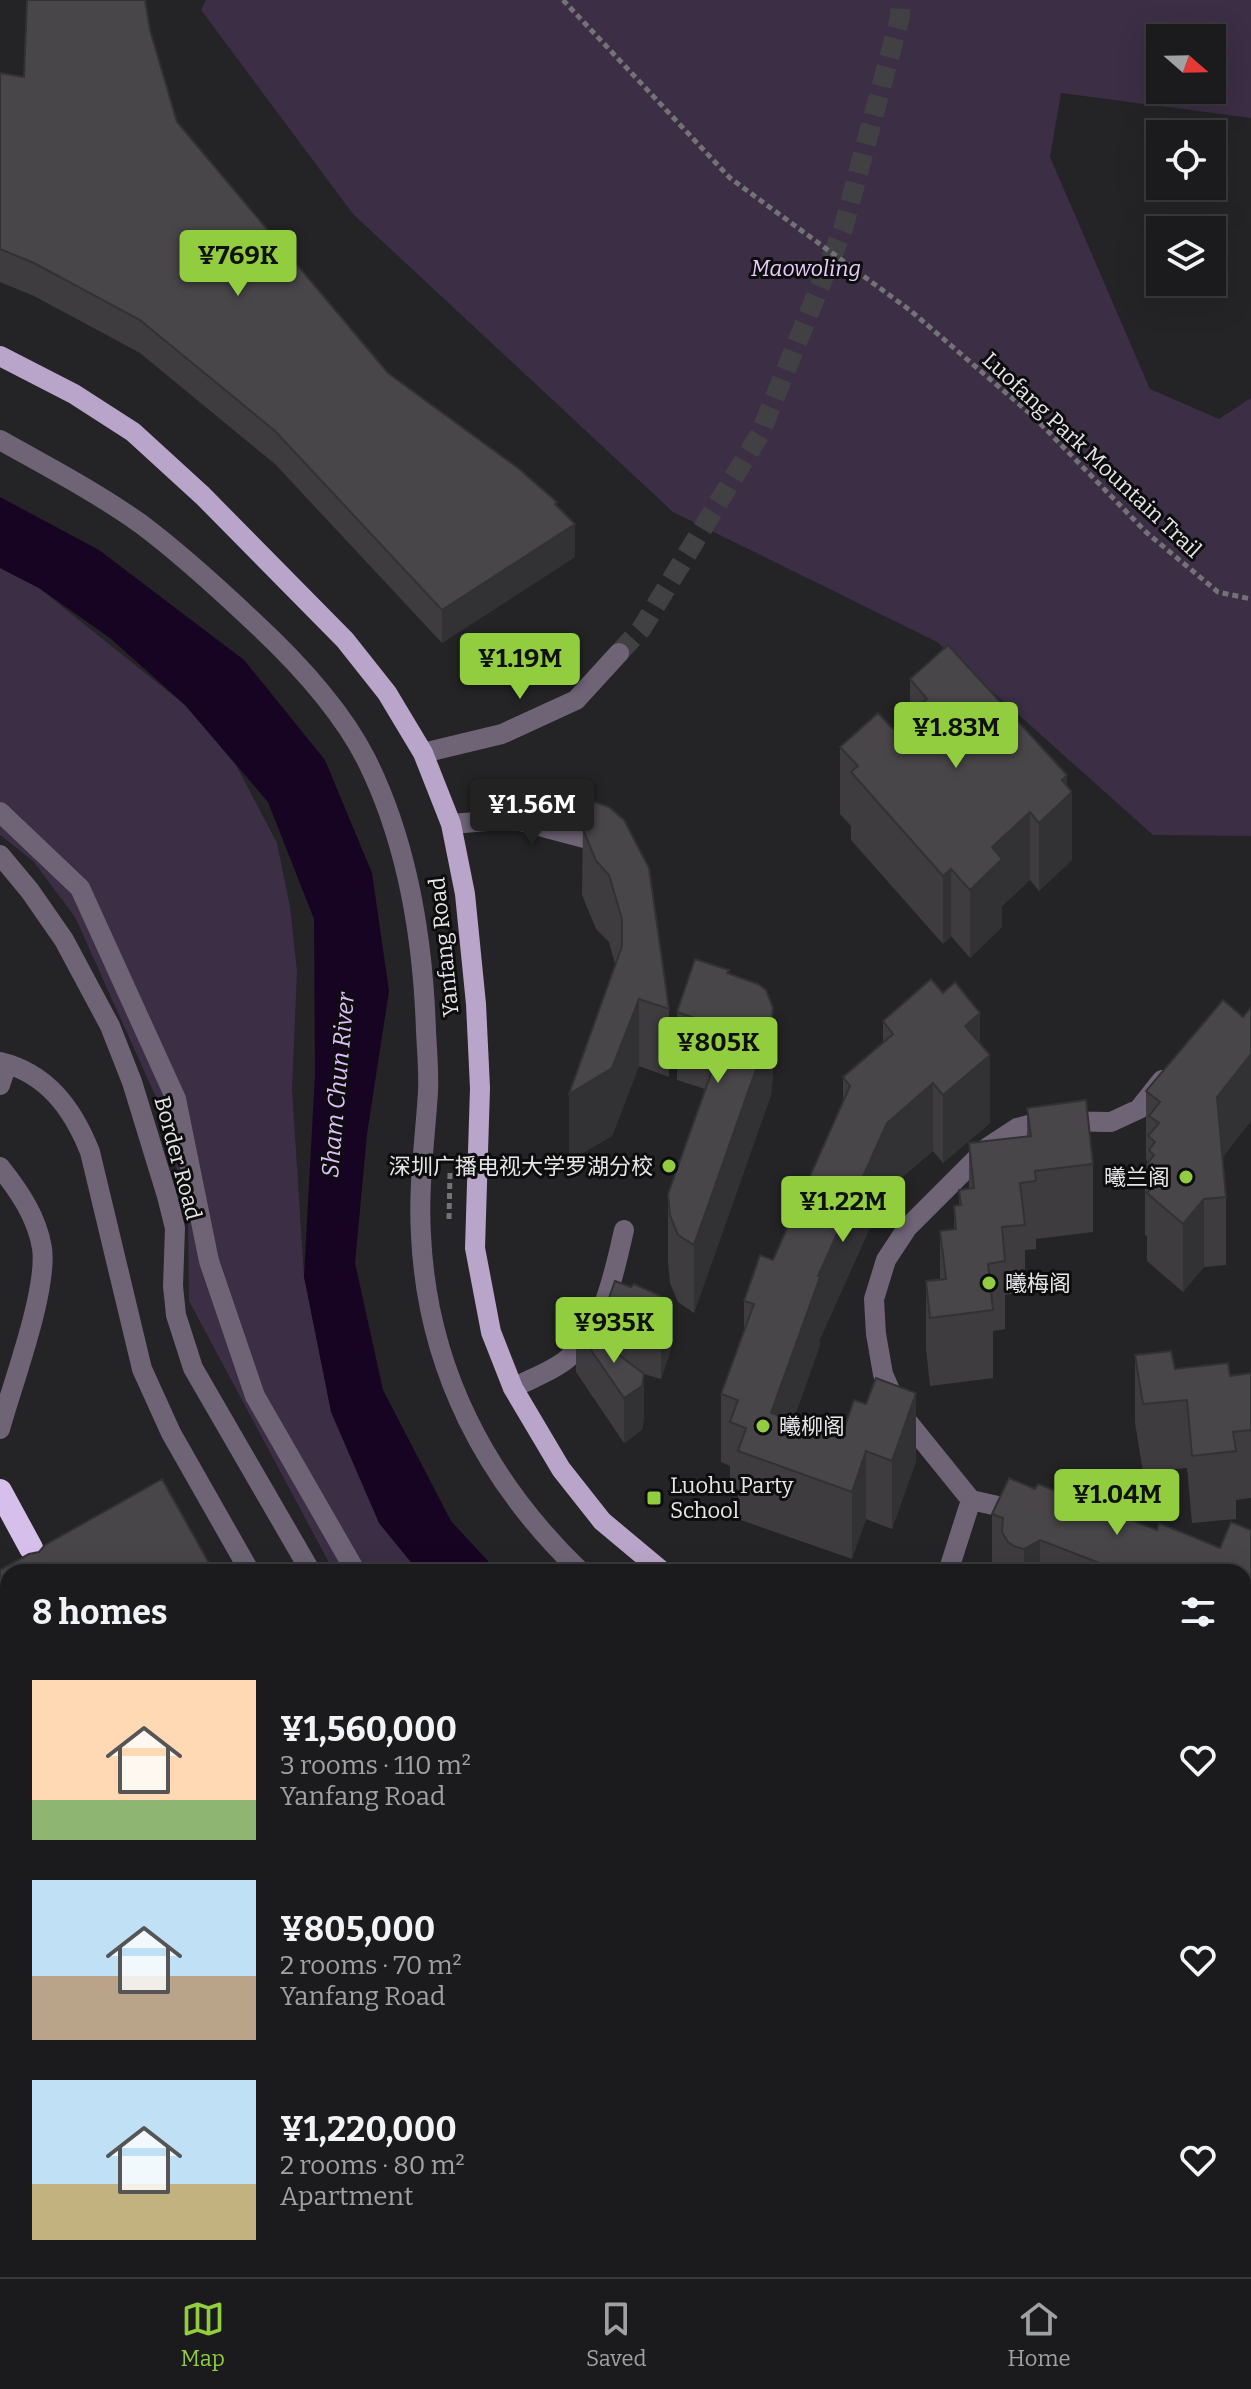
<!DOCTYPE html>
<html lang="en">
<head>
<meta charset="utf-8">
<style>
  body { margin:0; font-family:Bitter,"Noto Sans SC",serif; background:#242325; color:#f1f3f6; height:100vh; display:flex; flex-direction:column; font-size:30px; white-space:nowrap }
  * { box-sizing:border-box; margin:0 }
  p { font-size:26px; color:#a0a1a3 }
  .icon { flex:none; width:44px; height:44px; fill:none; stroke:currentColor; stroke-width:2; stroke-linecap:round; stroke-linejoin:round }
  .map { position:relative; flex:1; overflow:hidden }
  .panel { position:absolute; left:0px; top:1564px; width:1252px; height:714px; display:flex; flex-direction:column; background:#1b1a1c; border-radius:24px 24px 0 0; box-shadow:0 8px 32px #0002,0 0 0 2px #39383b }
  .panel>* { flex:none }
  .needle { width:52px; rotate:110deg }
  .buttons { position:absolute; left:1146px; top:24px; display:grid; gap:16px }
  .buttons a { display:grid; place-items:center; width:80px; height:80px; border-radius:0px; background:#1b1a1c; box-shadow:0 8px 32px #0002,0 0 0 2px #39383b; font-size:40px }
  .price { position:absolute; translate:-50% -68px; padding:0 18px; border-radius:8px; background:#91cd3f; color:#111; font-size:26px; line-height:52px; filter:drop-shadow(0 2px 4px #0008) }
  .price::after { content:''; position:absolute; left:50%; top:48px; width:24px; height:18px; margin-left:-12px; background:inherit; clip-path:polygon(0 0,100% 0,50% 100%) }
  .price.on { background:#222; color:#fff }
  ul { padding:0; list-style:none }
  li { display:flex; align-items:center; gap:24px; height:200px; padding:0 32px }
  li span { display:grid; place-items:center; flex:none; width:224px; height:160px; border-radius:0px; color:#555 }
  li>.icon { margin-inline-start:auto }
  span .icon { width:96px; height:96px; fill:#fffc; stroke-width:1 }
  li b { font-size:34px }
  h2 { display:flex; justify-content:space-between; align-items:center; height:96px; padding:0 32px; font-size:34px }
  .dock { display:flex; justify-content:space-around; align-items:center; height:112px; border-top:2px solid #39383b; background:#1b1a1c; font-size:22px; color:#a0a1a3 }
  .dock a { display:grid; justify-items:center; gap:4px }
  .dock .on { color:#91cd3f }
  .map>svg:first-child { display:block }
</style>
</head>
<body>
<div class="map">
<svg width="1251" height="2277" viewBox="0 0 1251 2277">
  <rect width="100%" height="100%" fill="#242326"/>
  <path fill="#3b2e45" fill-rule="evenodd" d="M206,0H1251V118L1061,93L1050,157L1150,389L1219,419L1251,398V836L1153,835L937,642L673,512L353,214L201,10ZM1160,38H1212V90H1160Z
    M0,568L39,588L185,705L236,765L277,843L290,907L297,971L292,1089L304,1277L379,1523L419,1572H334L189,1301L188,1211L159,1104L75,917L33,861L0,835Z
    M1244,1981L1251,1985V2085L1244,2081Z"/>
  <path fill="#170423" d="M0,497L99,550L244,660L325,760L372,873L389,991L367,1134L355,1263L383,1390L451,1521L498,1572H419L379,1523L331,1412L304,1277L315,1074L314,919L268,802L185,705L110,638L39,588L0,568Z
    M1244,1915L1251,1919V1987L1244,1982Z"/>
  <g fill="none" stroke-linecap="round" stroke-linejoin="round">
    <path stroke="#414043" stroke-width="20" stroke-dasharray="20 10" stroke-linecap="butt" d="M619,653L642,628L760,434L843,229L900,17L901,0"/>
    <path stroke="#737275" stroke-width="5" stroke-dasharray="6 4" stroke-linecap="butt" d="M563,0L730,178L911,311L1034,417L1147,533L1218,592L1251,599
      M449,1219L450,1173
      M604,1564L614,1572"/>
    <path stroke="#6e6476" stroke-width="20" d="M0,440C48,467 96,492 141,524C181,554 218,588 254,622C296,661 340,708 366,759C408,843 423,938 426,1031C427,1051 429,1072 428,1092C425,1140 418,1187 421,1235C427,1368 486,1481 581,1572
      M423,753L502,734L576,700L619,653
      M0,812L80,888L176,1099L209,1261L255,1396L356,1572
      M451,824L513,819L607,844
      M0,855L30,891L64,940L110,1026L132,1082L167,1196L175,1228L173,1286L176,1315L193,1368L311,1572
      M0,1062C47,1073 73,1109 90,1152L142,1369L171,1433L250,1572
      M0,1085L7,1064
      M0,1167C19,1191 37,1217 42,1248C48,1290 12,1385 0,1429
      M513,1388C530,1379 553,1371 567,1359C604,1329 614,1273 624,1230
      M1020,1511L971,1500L899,1411L883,1374L876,1334L874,1299L886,1260L907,1228L988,1147L1017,1128L1044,1121L1111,1122L1139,1109L1162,1080
      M948,1572L971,1500
      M0,1824L8,1837
      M1244,1836L1251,1840
      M0,1906L8,1919
      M1244,2057L1251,2061
      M0,2092L8,2103
      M1244,2106L1251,2110
      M0,2171L8,2181
      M1244,2176L1251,2180
      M87,2270L98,2277
      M130,2270L135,2277
      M195,2270L198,2277
      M221,2277L223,2270
      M1181,2277L1184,2270"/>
    <path stroke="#b9a5c9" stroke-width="20" d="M0,356L74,394L133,432L203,496L345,640L387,693L423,753L451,824L465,894L476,1004L480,1088L475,1248L491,1332L513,1388L561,1469L602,1521L663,1572
      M1244,1780L1251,1783"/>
    <path stroke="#d6bfea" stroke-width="24" d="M0,1491L31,1548
      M0,1964L8,1975
      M0,2035L8,2046
      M1244,2218L1251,2221
      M166,2270L170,2277"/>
  </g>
  <path fill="#3e3c3f" d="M150,30L177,122L388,373L557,506L575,557L442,643L275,464L140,353L34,296L0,282V73L24,77Z
    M910,679L1067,787L1072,860L1039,891L1030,880L1002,906V927L970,958L951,936L943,944L851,840V826L840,814V747L893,729L910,714Z
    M583,811L669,1009V1077L639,1066L612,1136L569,1161L615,964L609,942L596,929L582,895Z
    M729,974L773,1076L771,1095L694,1313L678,1302L670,1283L668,1262V1194L705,1089L677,1080V1012Z
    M1243,1017L1222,1158L1226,1197V1265L1204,1267L1183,1292L1147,1261V1236L1145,1235V1167L1148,1163L1146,1159V1091Z
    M883,1021L980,1044L990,1123L943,1163L933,1151L887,1190L820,1339V1345L793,1421L836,1437L916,1461L892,1529L866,1519L852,1559L738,1519V1492L730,1490V1466L721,1462V1394L744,1332V1301L773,1260L843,1103V1077L883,1042Z
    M1027,1108L1093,1164V1232L1036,1239V1249L1025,1250V1292L1005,1295V1329L993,1331V1378L930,1386L926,1349V1281L940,1279V1231L954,1229V1206L959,1205V1190L969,1188V1143L1027,1136Z
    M615,1281L672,1346L661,1379L644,1374V1418L642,1430L624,1443L576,1372V1328L602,1343V1318Z
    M1135,1355L1175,1369L1230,1376L1251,1373V1498L1236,1500V1519L1192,1523L1187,1468L1143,1472L1135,1423Z
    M1035,1489L1157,1530L1220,1548L1251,1530V1683L1244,1680V1572H992V1514Z
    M574,2270H1158L1155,2277H572Z"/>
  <path fill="#323133" d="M557,502L556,536L575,524V557L442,643V610Z
    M1067,775V797L1072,792V860L1039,891V823L1062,780Z
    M1030,812V880L1002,906V927L970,958V890L992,847Z
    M951,869V936L943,944V876Z
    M639,999V1066L612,1136L569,1161V1094Z
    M773,1008V1076L771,1095L694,1313V1245Z
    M980,1013V1063L990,1055V1123L943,1163V1095L965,1026Z
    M1251,1054V1121L1217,1165V1097Z
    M933,1083V1151L887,1190L820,1339V1345L777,1465L771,1413L818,1276L887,1123Z
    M1204,1199V1267L1183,1292V1224Z
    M672,1301V1346L661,1379V1335Z
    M644,1374V1418L642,1430L624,1443V1398Z
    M916,1393V1461L892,1529V1461Z
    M866,1451V1519L852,1559V1492Z
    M1040,1540V1572H1024V1549Z
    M8,1752V1761L0,1765V1757Z
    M971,2270H981V2277H968Z
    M1143,2270H1158L1155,2277H1141Z"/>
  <path fill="#484649" stroke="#323133" stroke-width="2" d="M27,0H145L150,30L177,122L388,373L518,468L557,502L555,504L575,524L442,610L275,431L140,320L34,263L0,249V73L24,77Z
    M948,645L1067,775L1062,780L1072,792L1039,823L1030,812L992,847L1002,859L970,890L951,869L943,876L851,772L858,766L840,747L878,713L893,729L927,699L910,679Z
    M592,801L609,807L624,820L649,868L669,1009L639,999L612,1068L569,1094L622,946V919L609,875L596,861L582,827L583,811Z
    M695,959L729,970L727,973L758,984L766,990L773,1008L771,1027L694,1245L678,1235L670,1215L668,1194L727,1029L677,1012Z
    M931,979L943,993L955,982L980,1013L965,1026L990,1055L943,1095L933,1083L887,1123L818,1276L820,1277L771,1413L836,1437L840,1424L845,1426L854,1400L866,1404L876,1378L916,1393L892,1461L866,1451L852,1492L738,1451L746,1428L730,1422L738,1400L721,1394L754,1304L744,1301L760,1255L773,1260L850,1086L843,1077L893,1034L883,1021Z
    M1223,1000L1243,1017L1251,1007V1054L1217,1097L1226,1197L1204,1199L1183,1224L1147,1193L1159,1179L1145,1167L1154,1155L1149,1150L1155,1142L1148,1136L1159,1123L1149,1116L1160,1102L1146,1091Z
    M1086,1100L1093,1164L1035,1171L1036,1181L1020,1183L1025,1225L1002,1227L1005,1261L988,1264L993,1310L930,1318L926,1281L946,1279L940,1231L956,1229L954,1206L961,1205L959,1190L974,1188L969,1143L1031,1136L1027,1108Z
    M615,1281L631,1287L634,1284L672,1301L661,1335L602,1318Z
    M579,1325L644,1374L642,1386L624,1398L576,1328Z
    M1171,1351L1175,1369L1228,1363L1230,1376L1251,1373V1430L1233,1432L1236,1451L1192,1456L1187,1400L1143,1404L1135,1355Z
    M1009,1478L1035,1489L1038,1484L1157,1530L1159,1523L1220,1548L1231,1522L1251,1530V1618L1244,1615V1572H1123L1040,1540L1024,1549L1016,1547L1008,1542L1002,1532L1003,1518L992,1514Z
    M162,1479L214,1572H8V1752L0,1757V1570L29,1554L39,1552L45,1545Z
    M241,2270H463L483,2277H239Z
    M574,2270H971L968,2277H881L877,2276V2277H572Z
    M1058,2270H1143L1141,2277H1078Z"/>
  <g fill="#91cd3f" stroke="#0d0d0e" stroke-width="3">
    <circle cx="669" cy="1166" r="8"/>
    <circle cx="1186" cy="1177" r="8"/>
    <circle cx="989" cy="1283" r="8"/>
    <circle cx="763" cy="1426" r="8"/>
    <rect x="646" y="1490" width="16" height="16" rx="4"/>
  </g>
  <g text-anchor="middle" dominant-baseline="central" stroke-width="6" stroke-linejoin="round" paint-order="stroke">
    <g font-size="22" font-style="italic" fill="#e7cbfe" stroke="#0d0d0e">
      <text x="806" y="268">Maowoling</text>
    </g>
    <g font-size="22" fill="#e6e5e7" stroke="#0d0d0e">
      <text transform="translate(1092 455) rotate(43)">Luofang Park Mountain Trail</text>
      <text transform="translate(444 947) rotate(-96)">Yanfang Road</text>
      <text transform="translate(178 1158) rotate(75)">Border Road</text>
    </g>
    <g font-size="22" fill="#e6e5e7" stroke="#0d0d0e" text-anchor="start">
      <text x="653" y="1166" text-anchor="end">深圳广播电视大学罗湖分校</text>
      <text x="1170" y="1177" text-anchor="end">曦兰阁</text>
      <text x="1005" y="1283">曦梅阁</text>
      <text x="779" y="1426">曦柳阁</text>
      <text x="670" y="1485">Luohu Party<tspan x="670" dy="25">School</tspan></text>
    </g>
    <g font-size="24" font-style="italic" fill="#e0bdfc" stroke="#0d0d0e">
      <text transform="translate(338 1085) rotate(-85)">Sham Chun River</text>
    </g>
  </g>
</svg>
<div class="buttons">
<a><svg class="needle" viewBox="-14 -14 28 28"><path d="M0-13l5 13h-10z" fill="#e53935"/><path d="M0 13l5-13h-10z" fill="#a0a1a3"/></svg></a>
<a><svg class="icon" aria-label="locate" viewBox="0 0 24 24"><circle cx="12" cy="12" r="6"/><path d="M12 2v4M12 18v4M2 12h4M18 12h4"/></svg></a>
<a><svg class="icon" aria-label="layers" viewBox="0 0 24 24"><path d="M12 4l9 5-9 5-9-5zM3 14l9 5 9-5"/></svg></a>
</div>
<b class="price" style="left:238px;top:298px">¥769K</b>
<b class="price" style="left:520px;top:701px">¥1.19M</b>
<b class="price" style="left:956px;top:770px">¥1.83M</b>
<b class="price on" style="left:532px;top:847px">¥1.56M</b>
<b class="price" style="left:718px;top:1085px">¥805K</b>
<b class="price" style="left:843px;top:1244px">¥1.22M</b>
<b class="price" style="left:614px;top:1365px">¥935K</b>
<b class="price" style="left:1117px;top:1537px">¥1.04M</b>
<section class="panel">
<h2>8 homes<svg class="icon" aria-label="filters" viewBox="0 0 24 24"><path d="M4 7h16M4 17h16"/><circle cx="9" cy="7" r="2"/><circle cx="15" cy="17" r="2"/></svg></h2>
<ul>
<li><span style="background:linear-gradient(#ffd9b3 75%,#8fb573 0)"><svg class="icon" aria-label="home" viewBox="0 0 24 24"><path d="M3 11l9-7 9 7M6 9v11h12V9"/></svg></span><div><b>¥1,560,000</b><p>3 rooms · 110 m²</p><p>Yanfang Road</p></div><svg class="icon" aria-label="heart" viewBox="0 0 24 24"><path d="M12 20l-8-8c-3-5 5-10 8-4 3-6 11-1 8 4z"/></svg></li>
<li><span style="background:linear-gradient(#bfe0f5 60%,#b9a48a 0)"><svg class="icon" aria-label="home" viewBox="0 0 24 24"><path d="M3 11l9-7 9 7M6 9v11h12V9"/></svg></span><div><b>¥805,000</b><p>2 rooms · 70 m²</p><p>Yanfang Road</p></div><svg class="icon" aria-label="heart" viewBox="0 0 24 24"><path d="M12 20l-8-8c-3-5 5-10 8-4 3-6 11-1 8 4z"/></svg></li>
<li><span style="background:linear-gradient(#bfe0f5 65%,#c2b280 0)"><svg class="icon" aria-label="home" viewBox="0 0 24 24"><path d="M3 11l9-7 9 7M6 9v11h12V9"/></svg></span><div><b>¥1,220,000</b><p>2 rooms · 80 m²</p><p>Apartment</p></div><svg class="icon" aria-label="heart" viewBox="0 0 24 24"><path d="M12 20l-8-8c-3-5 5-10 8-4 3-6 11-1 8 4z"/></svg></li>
</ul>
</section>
</div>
<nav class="dock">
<a class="on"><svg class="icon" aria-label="map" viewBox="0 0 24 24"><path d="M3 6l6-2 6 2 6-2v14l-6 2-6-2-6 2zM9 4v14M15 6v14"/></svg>Map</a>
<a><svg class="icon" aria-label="saved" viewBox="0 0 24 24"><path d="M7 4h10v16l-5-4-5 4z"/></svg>Saved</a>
<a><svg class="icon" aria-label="home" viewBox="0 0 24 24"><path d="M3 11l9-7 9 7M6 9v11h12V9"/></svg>Home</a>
</nav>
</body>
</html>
